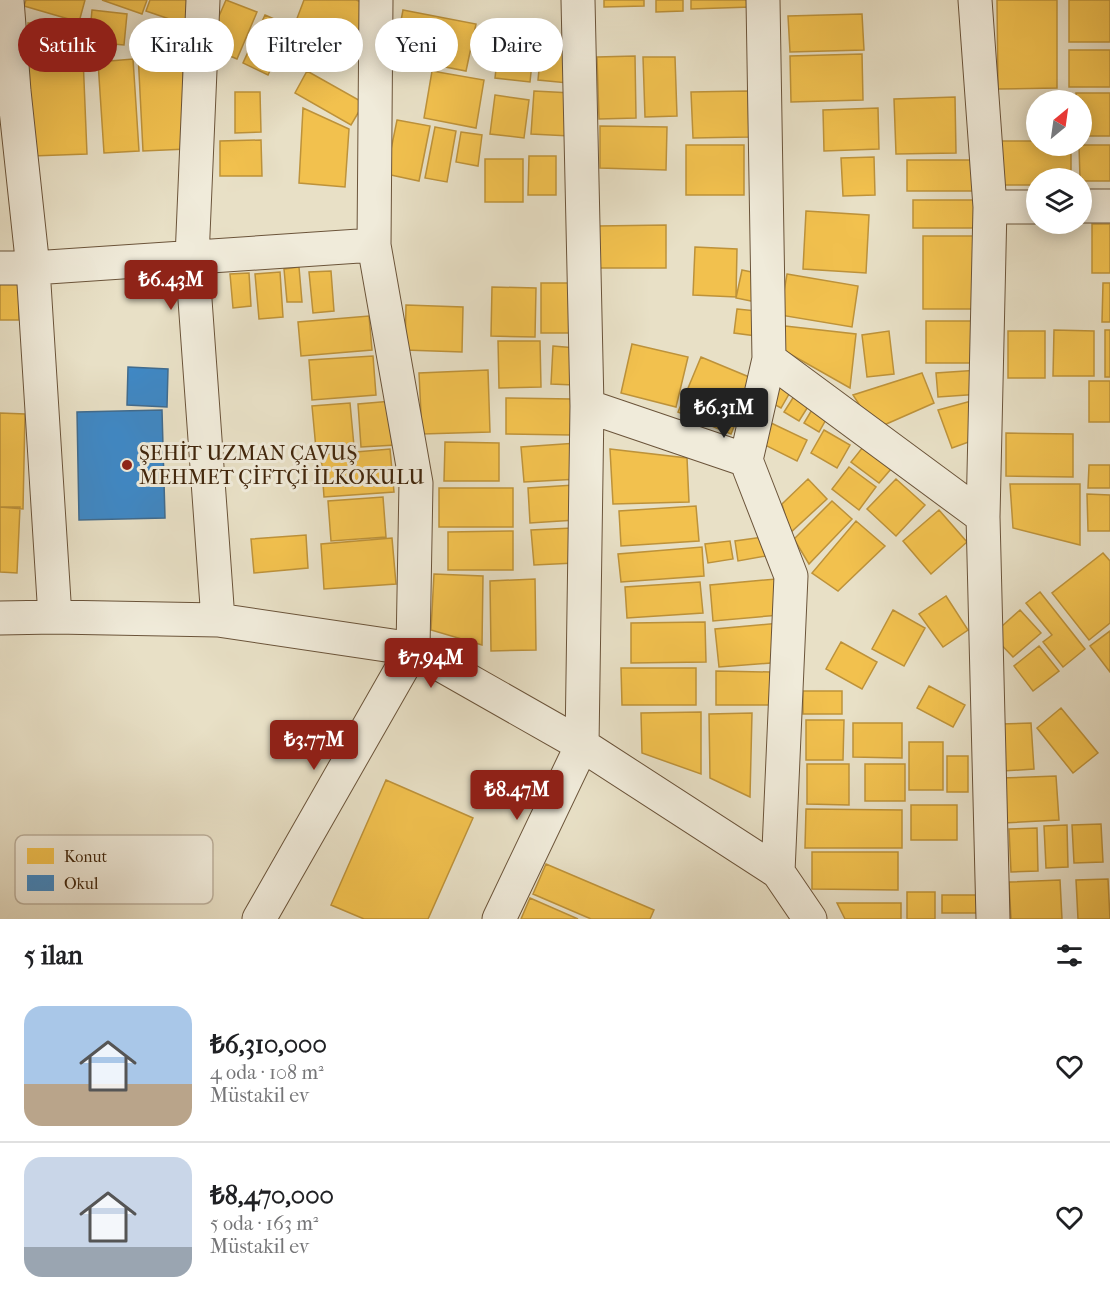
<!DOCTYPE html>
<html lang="tr">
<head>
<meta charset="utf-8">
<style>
  body { margin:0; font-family:"IM FELL French Canon",serif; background:#f6f6f6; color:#202124; height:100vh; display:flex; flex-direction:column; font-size:22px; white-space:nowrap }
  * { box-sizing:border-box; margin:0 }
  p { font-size:20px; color:#757577 }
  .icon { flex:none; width:33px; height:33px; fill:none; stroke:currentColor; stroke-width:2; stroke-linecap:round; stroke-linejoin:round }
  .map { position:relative; height:919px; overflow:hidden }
  .drawer { display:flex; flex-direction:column; background:#fff; flex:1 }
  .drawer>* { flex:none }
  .top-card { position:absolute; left:18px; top:18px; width:600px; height:54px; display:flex; gap:12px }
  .needle { width:39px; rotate:29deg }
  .buttons { position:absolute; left:1026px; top:90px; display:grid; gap:12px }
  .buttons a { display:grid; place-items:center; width:66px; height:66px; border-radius:50%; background:#fff; box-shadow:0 3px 15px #0003; font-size:30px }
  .price { position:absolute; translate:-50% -51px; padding:0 14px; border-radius:6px; background:#8f2418; color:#fff; font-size:20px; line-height:39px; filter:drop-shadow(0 2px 3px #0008) }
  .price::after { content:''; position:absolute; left:50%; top:36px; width:18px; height:14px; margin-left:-9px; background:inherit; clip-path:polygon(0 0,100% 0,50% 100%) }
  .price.on { background:#222; color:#fff }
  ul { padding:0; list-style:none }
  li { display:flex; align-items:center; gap:18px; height:150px; padding:0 24px }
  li+li { border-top:2px solid #e0e0e0 }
  li span { display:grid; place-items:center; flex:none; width:168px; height:120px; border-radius:18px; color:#555 }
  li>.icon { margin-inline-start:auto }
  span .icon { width:72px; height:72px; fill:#fffc; stroke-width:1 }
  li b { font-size:26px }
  h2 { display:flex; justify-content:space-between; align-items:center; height:72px; padding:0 24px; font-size:26px }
  .pill { padding:0 21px; border-radius:27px; background:#fff; box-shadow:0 3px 15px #0003; font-size:21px; line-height:54px }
  .pill.on { background:#8f2418; color:#fff }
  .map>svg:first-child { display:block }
</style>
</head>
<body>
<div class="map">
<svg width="1110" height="919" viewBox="0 0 1110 919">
  <rect width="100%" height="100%" fill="#e8e0c6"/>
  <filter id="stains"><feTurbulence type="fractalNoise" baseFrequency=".00333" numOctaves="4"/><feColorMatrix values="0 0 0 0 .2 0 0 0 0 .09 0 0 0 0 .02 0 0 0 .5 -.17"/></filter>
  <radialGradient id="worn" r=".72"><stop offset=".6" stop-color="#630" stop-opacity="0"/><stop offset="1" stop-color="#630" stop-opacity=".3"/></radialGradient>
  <path fill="#f2c14e" stroke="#bd923a" stroke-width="1.5" d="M26,0H85L79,22L24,6Z
    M102,0H147L142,14Z
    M150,0H192L184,24L146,11Z
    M226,0L257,12L237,59L206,46Z
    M304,0H356L368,4L354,43L296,21Z
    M604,0H644V6L604,7Z
    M656,0H683V11L656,12Z
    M691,0H750L751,7L691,9Z
    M997,0H1057V88L998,89Z
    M1069,0H1110V42H1069Z
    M92,10L127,14L124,45L89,42Z
    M403,10L476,24L466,71L394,57Z
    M862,14L864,50L790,52L788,16Z
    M265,15L290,26L268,75L243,63Z
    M28,23H61L62,47L29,48Z
    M500,32L535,35L530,82L495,78Z
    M542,38L572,41L568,83L538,80Z
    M1069,50H1110V87H1069Z
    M182,51L187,149L143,151L138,53Z
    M862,54L863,100L791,102L790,56Z
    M635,56L636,118L599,119L597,57Z
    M83,57L87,154L32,156L28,59Z
    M643,57H675L677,116L645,117Z
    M133,59L139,151L104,153L98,62Z
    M307,71L364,103L351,125L295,93Z
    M432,71L484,80L476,128L424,118Z
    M534,91L572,93L570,136L531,134Z
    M748,91L749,137L693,138L691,92Z
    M235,92H260L261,132L235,133Z
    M1076,93H1110V136H1082V100H1076Z
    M495,95L529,100L524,138L490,134Z
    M955,97L956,153L896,154L894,99Z
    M303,108L349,129L345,187L299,183Z
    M878,108L879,149L824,151L823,110Z
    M397,120L430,126L419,181L386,174Z
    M600,126L667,127L666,170L600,168Z
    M435,127L456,131L447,182L425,178Z
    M461,132L482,135L478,166L456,162Z
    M261,140L262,176H220V141Z
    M996,141H1036V146H1071V178H1036V185H997Z
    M686,145H744V195H686Z
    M1082,145H1110V181H1082V178H1080L1079,146Z
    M529,156H556V195H528Z
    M874,157L875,195L843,196L841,158Z
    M485,159H523V202H485Z
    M907,160H975L976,191H907Z
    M913,200H979V228H913Z
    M806,211L869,215L866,273L803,269Z
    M1092,224H1110V273H1092Z
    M666,225V268H598V226Z
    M923,236H977L978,309H923Z
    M695,247L737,249L736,297L693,295Z
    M299,267L302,302H287L284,269Z
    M742,270L766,275L761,303L736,298Z
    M331,271L334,311L313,313L309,272Z
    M280,272L283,317L259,319L255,274Z
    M249,273L251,306L233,308L230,274Z
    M787,274L858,286L852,327L780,315Z
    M0,282H19V320H0Z
    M541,283H578L577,333H541Z
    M1103,283H1110V322H1102Z
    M492,287L536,288L535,337L491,336Z
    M406,305L463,307L462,352L405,350Z
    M737,309L767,312L764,337L734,333Z
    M369,316L372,350L301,356L298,322Z
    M926,321H980V363H926Z
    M785,326L856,334L850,388L783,350Z
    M1054,330L1094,331V376H1053Z
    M1105,330H1110V377H1105Z
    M889,331L894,374L867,377L862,335Z
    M1008,331H1045V378H1008Z
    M498,341H540L541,387L499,388Z
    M632,344L688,357L676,407L621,393Z
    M553,346L576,348L574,385L551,384Z
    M373,356L376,395L312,400L309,360Z
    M701,357L754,379L731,434L678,412Z
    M488,370L490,432L422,434L419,373Z
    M979,370L981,394L938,397L936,373Z
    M922,373L934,403L875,429L853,395Z
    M780,380L793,387L781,408L768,401Z
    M1089,381H1110V422H1089Z
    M796,393L811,402L799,421L784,412Z
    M506,398L572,399L571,435L506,434Z
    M975,400L977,439L952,448L938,410Z
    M392,401L396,445L361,447L358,404Z
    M350,403L354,446L316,449L312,406Z
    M813,408L828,416L819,432L804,423Z
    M0,413L25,414L23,509L0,507Z
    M769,422L807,440L797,461L759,442Z
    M824,430L850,445L837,468L811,453Z
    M1006,433L1073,434V477L1006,476Z
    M445,442L499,443V481H444Z
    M577,443L579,479L524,482L521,447Z
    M863,447L891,469L879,483L851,462Z
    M390,449L394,492L324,497L321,455Z
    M610,449L687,458L689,502L613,504Z
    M1089,465H1110V488H1088Z
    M849,467L876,487L859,510L832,489Z
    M808,479L827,499L790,533L782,504Z
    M896,479L925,505L896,536L867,509Z
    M1010,484H1080V545L1013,528Z
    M574,485L576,520L530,523L528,488Z
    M439,488H513V527H439Z
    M1087,494L1110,495V531H1088Z
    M383,497L386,537L331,541L328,501Z
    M832,501L852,519L809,564L794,539Z
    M696,506L699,541L621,546L619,511Z
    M0,507H20L17,573L0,572Z
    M939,510L967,542L931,574L903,541Z
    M856,521L885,546L838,591L812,573Z
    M572,528L575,563L534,565L531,530Z
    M513,531V570H448V532Z
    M306,535L308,568L254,573L251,539Z
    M763,537L766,556L738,561L735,541Z
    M392,538L396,584L324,589L321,544Z
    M730,541L733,559L708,563L705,544Z
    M702,547L704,576L621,582L618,554Z
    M1103,553L1110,561V623L1089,640L1052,593Z
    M434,574L483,576L482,645L431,630Z
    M535,579L536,650L491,651L490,581Z
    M776,579L780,615L713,621L710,585Z
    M700,582L703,613L627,618L625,587Z
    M1040,592L1085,649L1063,667L1043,642L1052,635L1026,603Z
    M946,596L968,630L943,647L919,614Z
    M893,610L925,628L904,666L872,649Z
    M1020,610L1041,633L1013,657L992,635Z
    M705,622L706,662L631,663V623Z
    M780,623L783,662L719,667L715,629Z
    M1110,631V672L1090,646Z
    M841,642L877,662L862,689L826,669Z
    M1039,646L1059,671L1033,691L1014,666Z
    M621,668H696V705H622Z
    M716,671L770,672V705H716Z
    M929,686L965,705L953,727L917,708Z
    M803,691H842V714H803Z
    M1061,708L1098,753L1073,773L1037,728Z
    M701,712V774L642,753L641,713Z
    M752,713L750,797L710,778L709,714Z
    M806,720H844L843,760H806Z
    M853,723H902V758L853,757Z
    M1031,723L1034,769L1003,771L1001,724Z
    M909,742H943V790H909Z
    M947,756H968V792H947Z
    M807,764H849V805L807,804Z
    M865,764H905V801H865Z
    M1056,776L1059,820L1004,823L1001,778Z
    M386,780L473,818L428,919H364L331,905Z
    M911,805H957V840H911Z
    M806,809L902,810V848H805Z
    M1101,824L1103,862L1074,863L1072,825Z
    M1067,825L1068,867L1046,868L1044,826Z
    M1037,828L1038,871L1011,872L1009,829Z
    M812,852H898V890L812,889Z
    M546,864L654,910L650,919H591L533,894Z
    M1108,879L1110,919H1078L1076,880Z
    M1060,880L1062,919H1011L1009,882Z
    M907,892H935V919H907Z
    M942,895H981V913H942Z
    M530,898L578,919H521Z
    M837,903H901V919H845Z"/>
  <path fill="#3f88c5" stroke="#406b8e" stroke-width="1.5" d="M128,367L168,369L167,407L127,405Z
    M162,410L165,518L79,520L77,412Z"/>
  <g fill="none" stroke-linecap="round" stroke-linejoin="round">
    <g stroke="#6b543a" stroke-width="35">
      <path id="street" d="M7,0L14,91L33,268L55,617
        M203,0L192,258L218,620
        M763,0L769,359L746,460L791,576L778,872
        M975,0L990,207L983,517L993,919
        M1082,206H1110
        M990,207H1036
        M0,268H33L374,245
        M769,359L983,517
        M587,406L746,460
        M0,618L55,617L218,620L413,649L582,745L778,872L810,919
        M259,919L413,649L416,483L374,245L376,0
        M499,919L582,745L587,406L578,0"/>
    </g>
    <use href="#street" stroke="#f0ebda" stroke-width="33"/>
  </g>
  <circle fill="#8f2418" stroke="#f0ebda" stroke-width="2" cx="127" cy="465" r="6"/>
  <g text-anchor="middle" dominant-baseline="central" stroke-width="6" stroke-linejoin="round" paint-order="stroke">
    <g font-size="21" fill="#41260c" stroke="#f0ebda" text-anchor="start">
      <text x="139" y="453">ŞEHİT UZMAN ÇAVUŞ<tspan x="139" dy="24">MEHMET ÇİFTÇİ İLKOKULU</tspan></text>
    </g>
  </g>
  <rect x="15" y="835" width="198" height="69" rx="9" fill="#f0ebda" stroke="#bcb09c" stroke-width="1.5"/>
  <rect x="27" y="848" width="27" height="16" fill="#f2c14e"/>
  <rect x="27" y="875" width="27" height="16" fill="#3f88c5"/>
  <g font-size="16" fill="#41260c">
    <text x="64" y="862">Konut</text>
    <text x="64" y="889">Okul</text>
  </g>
  <rect width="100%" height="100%" filter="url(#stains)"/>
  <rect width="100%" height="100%" fill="url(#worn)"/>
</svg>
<div class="buttons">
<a><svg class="needle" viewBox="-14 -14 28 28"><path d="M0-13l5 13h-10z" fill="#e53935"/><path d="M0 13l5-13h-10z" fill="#757577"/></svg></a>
<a><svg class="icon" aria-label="layers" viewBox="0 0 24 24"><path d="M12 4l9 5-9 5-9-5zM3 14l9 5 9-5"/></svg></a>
</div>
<b class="price" style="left:171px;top:311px">₺6.43M</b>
<b class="price on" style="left:724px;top:439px">₺6.31M</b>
<b class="price" style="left:431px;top:689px">₺7.94M</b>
<b class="price" style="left:314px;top:771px">₺3.77M</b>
<b class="price" style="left:517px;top:821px">₺8.47M</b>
<div class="top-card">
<a class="pill on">Satılık</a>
<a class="pill">Kiralık</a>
<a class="pill">Filtreler</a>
<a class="pill">Yeni</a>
<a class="pill">Daire</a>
</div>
</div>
<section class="drawer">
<h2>5 ilan<svg class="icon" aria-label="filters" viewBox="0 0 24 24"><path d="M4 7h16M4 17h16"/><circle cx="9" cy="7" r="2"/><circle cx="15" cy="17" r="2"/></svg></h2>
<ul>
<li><span style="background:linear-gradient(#a9c7e8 65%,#b9a48a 0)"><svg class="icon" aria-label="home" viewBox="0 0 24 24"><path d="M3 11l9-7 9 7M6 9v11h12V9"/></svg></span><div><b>₺6,310,000</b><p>4 oda · 108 m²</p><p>Müstakil ev</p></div><svg class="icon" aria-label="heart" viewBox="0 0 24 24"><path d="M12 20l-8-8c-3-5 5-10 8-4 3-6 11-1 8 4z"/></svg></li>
<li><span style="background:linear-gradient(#c9d6e8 75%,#9aa5b1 0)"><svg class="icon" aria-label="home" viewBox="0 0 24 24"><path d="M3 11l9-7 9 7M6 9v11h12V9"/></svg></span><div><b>₺8,470,000</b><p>5 oda · 163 m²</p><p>Müstakil ev</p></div><svg class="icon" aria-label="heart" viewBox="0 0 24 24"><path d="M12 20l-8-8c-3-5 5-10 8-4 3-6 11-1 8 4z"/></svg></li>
</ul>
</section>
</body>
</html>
